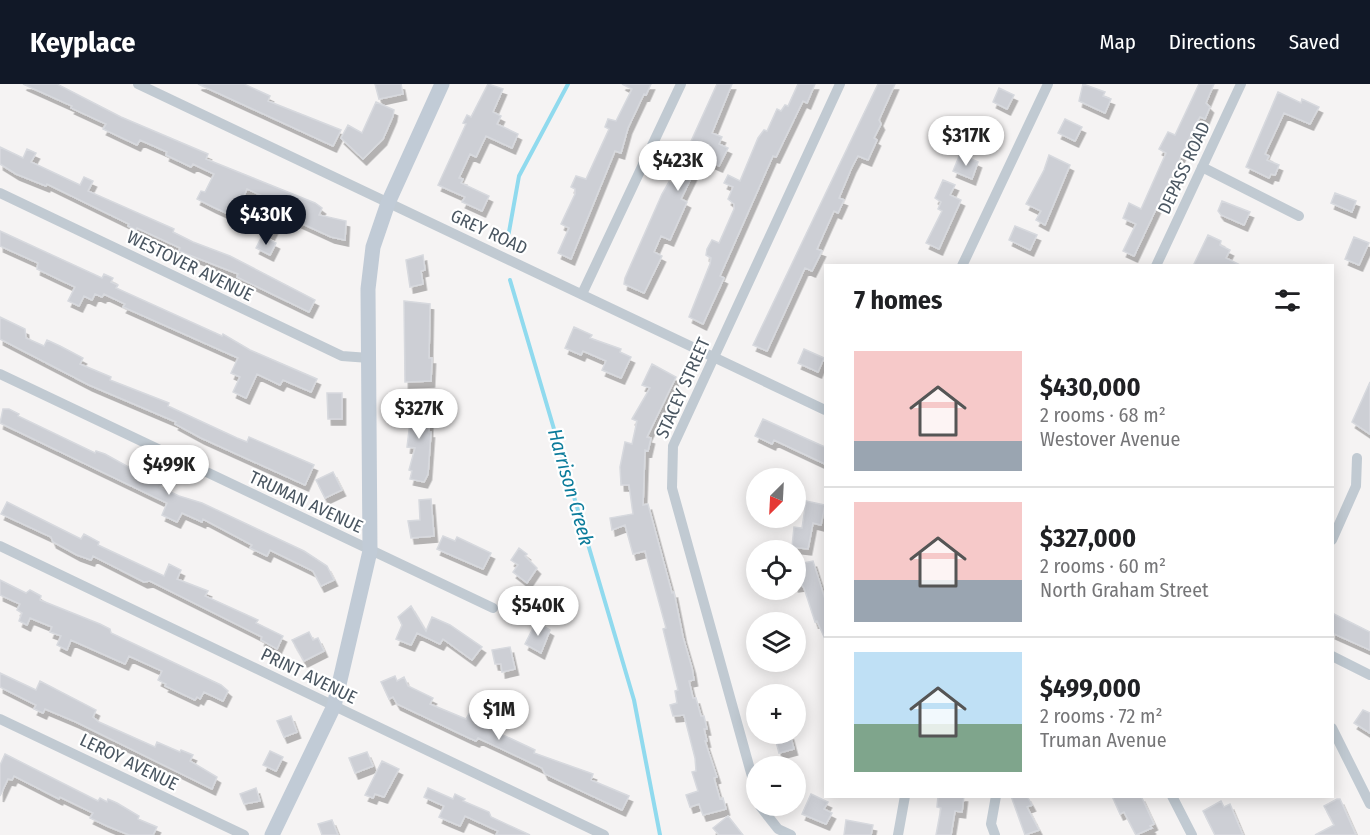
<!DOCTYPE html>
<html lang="en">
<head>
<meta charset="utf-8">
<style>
  body { margin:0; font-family:"Fira Sans Condensed",sans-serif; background:#f2f2f2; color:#202124; height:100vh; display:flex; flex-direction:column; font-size:22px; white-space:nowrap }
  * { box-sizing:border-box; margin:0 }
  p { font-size:20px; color:#757577 }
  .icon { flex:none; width:33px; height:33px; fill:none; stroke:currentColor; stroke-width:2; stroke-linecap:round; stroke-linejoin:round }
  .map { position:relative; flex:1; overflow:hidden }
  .panel { position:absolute; left:824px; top:180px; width:510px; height:534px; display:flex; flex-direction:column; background:#fff; border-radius:0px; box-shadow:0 3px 15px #0003 }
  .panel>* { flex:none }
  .needle { width:39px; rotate:204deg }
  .tools { position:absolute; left:746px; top:384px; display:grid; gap:12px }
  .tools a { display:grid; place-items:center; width:60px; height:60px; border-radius:50%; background:#fff; box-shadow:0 3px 15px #0003; font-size:30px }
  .price { position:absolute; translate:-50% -51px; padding:0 14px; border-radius:21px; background:#fff; color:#222; font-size:20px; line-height:39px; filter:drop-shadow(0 2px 3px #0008) }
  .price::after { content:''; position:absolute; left:50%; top:36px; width:18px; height:14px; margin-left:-9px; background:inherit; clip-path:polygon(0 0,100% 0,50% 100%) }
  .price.current { background:#111827; color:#fff }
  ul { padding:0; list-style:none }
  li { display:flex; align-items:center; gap:18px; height:150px; padding:0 30px }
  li+li { border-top:2px solid #e0e0e0 }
  li span { display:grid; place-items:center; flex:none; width:168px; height:120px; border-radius:0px; color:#555 }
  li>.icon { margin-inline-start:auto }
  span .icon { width:72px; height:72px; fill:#fffc; stroke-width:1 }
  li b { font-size:26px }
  h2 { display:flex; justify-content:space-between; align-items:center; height:72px; padding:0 30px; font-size:26px }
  header { display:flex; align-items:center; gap:36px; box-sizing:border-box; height:84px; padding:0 30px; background:#111827; color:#fff }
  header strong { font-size:28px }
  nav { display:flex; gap:33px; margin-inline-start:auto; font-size:21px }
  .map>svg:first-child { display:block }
</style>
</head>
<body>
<header>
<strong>Keyplace</strong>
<nav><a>Map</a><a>Directions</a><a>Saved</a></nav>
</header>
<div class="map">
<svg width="1370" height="751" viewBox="0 0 1370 751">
  <defs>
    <filter id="shadow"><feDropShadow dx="3.5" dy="6" stdDeviation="0" flood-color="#0004"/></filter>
  </defs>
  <rect width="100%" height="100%" fill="#f5f3f3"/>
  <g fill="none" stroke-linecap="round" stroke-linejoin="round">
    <path stroke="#90daee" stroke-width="4" d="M507,159L519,92L568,0
      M510,196L634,616L660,751"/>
  </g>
  <path fill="#cdcfd5" stroke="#d7d9de" stroke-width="1.5" filter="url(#shadow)" d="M23,0H57L121,33L208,70L206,75L315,119L322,124L319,131L346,137L345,156L331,153L281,130L271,150L254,142L267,114L247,105L235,133L213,123L197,115L201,107L205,108L214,90L193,80L191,83L166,71L167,68L140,56L137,61L103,45L106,40L71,24L72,22Z
    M198,0H244L270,12L268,17L341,46L333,62Z
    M375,0H401L403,10L379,15Z
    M488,0L503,5L493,28L501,32L497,40L518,50L512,64L486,52L476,73L470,70L459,94L463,95L461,99L489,112L482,127L462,118L465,113L438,101L466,40L463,39L467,31L471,33Z
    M622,0H651L646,11L644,10L628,44L621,69L615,67L571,175L558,169L569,144L561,140L575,110V105L571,103L576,92L586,95L609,45L605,43L608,35L616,37L632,5Z
    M717,0H732L712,49L722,53L719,60L728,64L719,82L701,74L681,115L687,118L670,156L661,152L654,168L662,172L644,209L624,200L625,194L662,110L669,98L672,99Z
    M798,0H815L807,19L803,17L776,73L773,72L720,192L724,194L703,240L689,233L710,180L711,174L706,171L707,165L712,156L719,159L734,125V120L728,115L733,103L724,99L728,91L740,97L758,54L764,46L767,47L777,25L781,27L785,21L788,22Z
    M878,0H895L879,36L881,40L874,54L877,56L868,76L858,72L852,83L839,114L844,116L838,129L834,127L817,165L822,167L812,187L805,184L767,267L753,261Z
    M1083,0L1105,8L1103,12L1111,15L1105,29L1079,17Z
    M1199,0H1214L1206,19L1210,23L1205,35L1200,33L1198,36L1134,172L1123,167L1136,140L1123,134L1129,119L1141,125L1166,69L1159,65L1168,48L1175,51Z
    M999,4L1014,11L1007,25L993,18Z
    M1278,8L1301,19L1302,15L1319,23L1310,40L1284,29L1265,70L1269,72L1267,76L1279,81L1275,91L1271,90L1269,94L1246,83Z
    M376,18L394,26L393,32L383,55L363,75L341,54L348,41L362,49Z
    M1065,35L1082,43L1075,57L1058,49Z
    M975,36L998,46L992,59L969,49Z
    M0,63L23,74L27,65L36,69L31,78L80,101L84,93L93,97L88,107L174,145L173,148L193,158L230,172L315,216L309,228L237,193L238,190L179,167L180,164L137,144L136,146L128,142L129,140L47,100L46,102L16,90L0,80Z
    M960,70L978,78L972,95L953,87Z
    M1049,71L1070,81L1045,141L1036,136L1041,127L1026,120L1044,86Z
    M943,96L955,101L950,111L961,116L939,165L926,159L942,127L938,125L941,118L935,114Z
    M1335,109L1356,117L1352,128L1331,119Z
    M1222,117L1250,128L1244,141L1221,131L1218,127Z
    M1015,142L1037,151L1030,166L1009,156Z
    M0,147L102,194L104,190L113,194L111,198L118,201L116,204L222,252L223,250L250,266L317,295L311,308L283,296L280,301L257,290L246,314L233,308L240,293L231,289L238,274L123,223L125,220L104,210L102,213L95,210L92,216L84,212L79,222L68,217L75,203L37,185L38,179L0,162Z
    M1208,151L1221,157L1220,161L1230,166L1226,174L1242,182H1193Z
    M262,152L276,159L270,171L256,164Z
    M1354,153L1369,159L1359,181L1345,175Z
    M423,171L425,186L421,187L423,200L410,203L406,176Z
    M404,217L430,220L429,274H432L431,297L405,298Z
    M0,233L25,245L26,254L44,262L47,256L60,262L83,274L80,280L111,293L110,296L169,319L168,322L237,354L247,358L249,353L314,381L305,401L201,354L175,340L176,338L89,301L0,255Z
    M574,243L592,251L590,254L621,265L620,268L631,273L621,294L602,286L606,277L583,267L581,271L565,264Z
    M804,265L824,274L818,288L798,279Z
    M652,280L676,293L647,353L651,354L648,367L645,366L643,421L648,420L672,509L674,508L683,553L692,584L694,596L689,597L693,614H696L701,632H704L707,645H704L707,657H705L717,693L714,694L720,715L723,714L726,725L703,731L699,720L690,723L686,711L698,707L692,688L696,687L695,674L684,631L673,632L670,621L677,619L675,607L678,606L663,545L666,544L645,467L633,470L625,441L612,446L610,434L633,430L629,401H621L620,383L625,358L632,360L637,337L632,335L650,304L642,301Z
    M1370,298V350L1352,338Z
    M327,309H342V335H328Z
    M408,320L430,323L429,348H431L428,390L424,398L410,395L412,387L409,386L415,364L407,363L410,338L404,337Z
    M3,325H9L19,330L18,332L95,369L96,367L105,370L134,386L133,388L162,399L160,403L179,412L202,419L304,467L327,482L334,496L321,502L313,487L270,466L267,472L250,464L252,461L203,435L202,438L182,429L177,438L162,431L167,419L0,339Z
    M763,335L825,363V380L774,356L772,360L755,352Z
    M333,388L342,406L325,414L316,396Z
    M431,415L434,452L411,454L408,437L420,436L419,416Z
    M806,417L825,421L821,441L813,439L808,465L792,463L794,443L802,444Z
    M7,418L81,455L84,450L99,458L98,461L164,492L169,480L181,486L177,495L208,507L205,512L258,536L256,539L283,552L277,565L261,556L262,553L150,497L144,498L93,472L91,476L77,471L53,458L51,453L1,430Z
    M443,452L455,457L457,453L491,469L483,485L437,465Z
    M519,464L527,470L525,472L537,484L527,499L513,488L518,481L511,476Z
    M813,477L825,515V555L817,537L815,538L804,504L802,501L795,502V493H800L797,480Z
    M0,496L26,509L30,506L41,512L40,516L100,540L110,545L111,549L221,601L228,607L223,617L204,608L200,615L197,613L195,616L165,602L166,600L158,596L162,587L129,572L125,580L71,556L67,566L57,561L61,552L50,548L52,543L30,534L27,541L19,537L22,529L17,526L20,520L0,511Z
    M551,506L555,523L535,527L532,510Z
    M411,522L426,547L432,533L450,541L482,563L472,576L443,555L440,560L417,549L411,561L396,555L402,541L398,533Z
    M1332,529L1370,548V566L1332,549Z
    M536,538L550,546L541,569L525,560Z
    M309,548L313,556L318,554L324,567L304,577L292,556Z
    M510,563L515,585L502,588L501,580H495L492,566Z
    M0,589L36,606L40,597L96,626L93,633L99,638L155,663L157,658L180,668L181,666L193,671L190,677L217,693L212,705L76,638L45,625L43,629L34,625L36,621L0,603Z
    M395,592L397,597L404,593L408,602L433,614L430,620L466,635L471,626L488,634L484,642L535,666L534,669L593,690L591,696L629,712L622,726L545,690L542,684L478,654L476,657L469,654L397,620L393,613L389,615L381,598Z
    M1363,626L1370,629V649L1354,639Z
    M291,632L297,648L284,653L277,637Z
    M774,650H790L794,665L779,669Z
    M270,667L283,673L276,687L263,681Z
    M367,668L373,682L355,689L349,674Z
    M5,670L98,717L100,714L107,718L108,715L117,719L139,732L138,735L157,743L153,751H129L107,742L90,734L93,729L60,713L59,715L14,692L12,696L8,695L0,712V681Z
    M382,677L399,685L384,713L375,710L373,714L365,711Z
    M256,704L260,717L244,720L240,710Z
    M428,704L453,715L455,710L465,715L463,717L489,728L491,733L530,751H496L498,747L465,732L460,742L448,737L439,733L444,722L424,713Z
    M811,710L828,718L824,725L832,729L826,740L802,730Z
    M938,712H964L962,728L955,727L951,751H936L941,724L937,723Z
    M1011,712H1027L1032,721L1027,723L1039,746L1025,751Z
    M1112,712H1141L1154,740L1150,742L1152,744L1136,751L1124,728L1120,730Z
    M1337,715H1340L1356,751H1315L1334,741L1324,722Z
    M1221,717L1224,723L1230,720L1243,751H1215L1203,727Z
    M728,732L743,751H719L713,744Z
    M332,736L338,751H322L318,740Z
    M846,736L873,741L871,751H844Z"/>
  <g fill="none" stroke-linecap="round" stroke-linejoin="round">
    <path stroke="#c1cad2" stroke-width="10" d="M138,0L825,326
      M1202,83L1299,132
      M0,109L342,272L369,274
      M962,182L1048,0
      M1156,182L1241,0
      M582,210L681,0
      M0,290L493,524
      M1332,456L1356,402L1357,374
      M0,462L604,751
      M1332,572L1370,591
      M0,635L244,751
      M1332,644L1370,720
      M756,707L672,404L673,362L840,0
      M1172,712L1192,751
      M760,722L778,745L791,751
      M898,751L905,712
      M995,751L991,740L996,712"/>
    <path stroke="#c1cbd6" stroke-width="15" d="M272,751L334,622L370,467L368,205L373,163L388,119L442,0"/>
  </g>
  <g text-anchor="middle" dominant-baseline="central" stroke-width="4.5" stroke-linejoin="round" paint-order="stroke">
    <g font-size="18" fill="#4a5661" stroke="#fff">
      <text transform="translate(1184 84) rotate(-65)">DEPASS ROAD</text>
      <text transform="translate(489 148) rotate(25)">GREY ROAD</text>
      <text transform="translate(190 182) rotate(26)">WESTOVER AVENUE</text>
      <text transform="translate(683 304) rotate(-66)">STACEY STREET</text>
      <text transform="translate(306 418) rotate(25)">TRUMAN AVENUE</text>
      <text transform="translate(309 592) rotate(26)">PRINT AVENUE</text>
      <text transform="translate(129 678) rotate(26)">LEROY AVENUE</text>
    </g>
    <g font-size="20" font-style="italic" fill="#0c7c9b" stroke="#fff">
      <text transform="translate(571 403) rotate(74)">Harrison Creek</text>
    </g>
  </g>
</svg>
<div class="tools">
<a><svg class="needle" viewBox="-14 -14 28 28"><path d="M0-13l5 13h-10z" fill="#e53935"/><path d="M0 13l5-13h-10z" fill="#757577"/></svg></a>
<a><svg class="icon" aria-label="locate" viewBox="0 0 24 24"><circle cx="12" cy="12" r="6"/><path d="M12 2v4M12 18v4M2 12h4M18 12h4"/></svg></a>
<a><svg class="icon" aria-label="layers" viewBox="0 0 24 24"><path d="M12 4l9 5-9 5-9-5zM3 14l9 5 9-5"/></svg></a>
<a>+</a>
<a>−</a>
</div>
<b class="price" style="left:966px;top:83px">$317K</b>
<b class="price" style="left:678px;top:108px">$423K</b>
<b class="price current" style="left:266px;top:162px">$430K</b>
<b class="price" style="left:419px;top:356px">$327K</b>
<b class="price" style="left:169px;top:412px">$499K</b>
<b class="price" style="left:538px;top:553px">$540K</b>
<b class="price" style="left:499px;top:657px">$1M</b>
<section class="panel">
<h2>7 homes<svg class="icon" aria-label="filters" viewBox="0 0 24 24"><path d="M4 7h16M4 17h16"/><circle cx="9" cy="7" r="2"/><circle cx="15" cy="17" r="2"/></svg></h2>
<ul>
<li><span style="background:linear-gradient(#f6c9c9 75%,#9aa5b1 0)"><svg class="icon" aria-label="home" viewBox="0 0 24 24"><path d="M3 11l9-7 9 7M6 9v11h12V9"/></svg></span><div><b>$430,000</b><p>2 rooms · 68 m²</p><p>Westover Avenue</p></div></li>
<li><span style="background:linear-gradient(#f6c9c9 65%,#9aa5b1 0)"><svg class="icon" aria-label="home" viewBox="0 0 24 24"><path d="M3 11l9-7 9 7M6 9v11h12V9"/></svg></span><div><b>$327,000</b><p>2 rooms · 60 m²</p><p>North Graham Street</p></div></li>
<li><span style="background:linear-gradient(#bfe0f5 60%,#7fa58c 0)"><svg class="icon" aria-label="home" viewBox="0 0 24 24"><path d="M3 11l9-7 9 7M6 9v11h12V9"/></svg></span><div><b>$499,000</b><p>2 rooms · 72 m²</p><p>Truman Avenue</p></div></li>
</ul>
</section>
</div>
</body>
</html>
